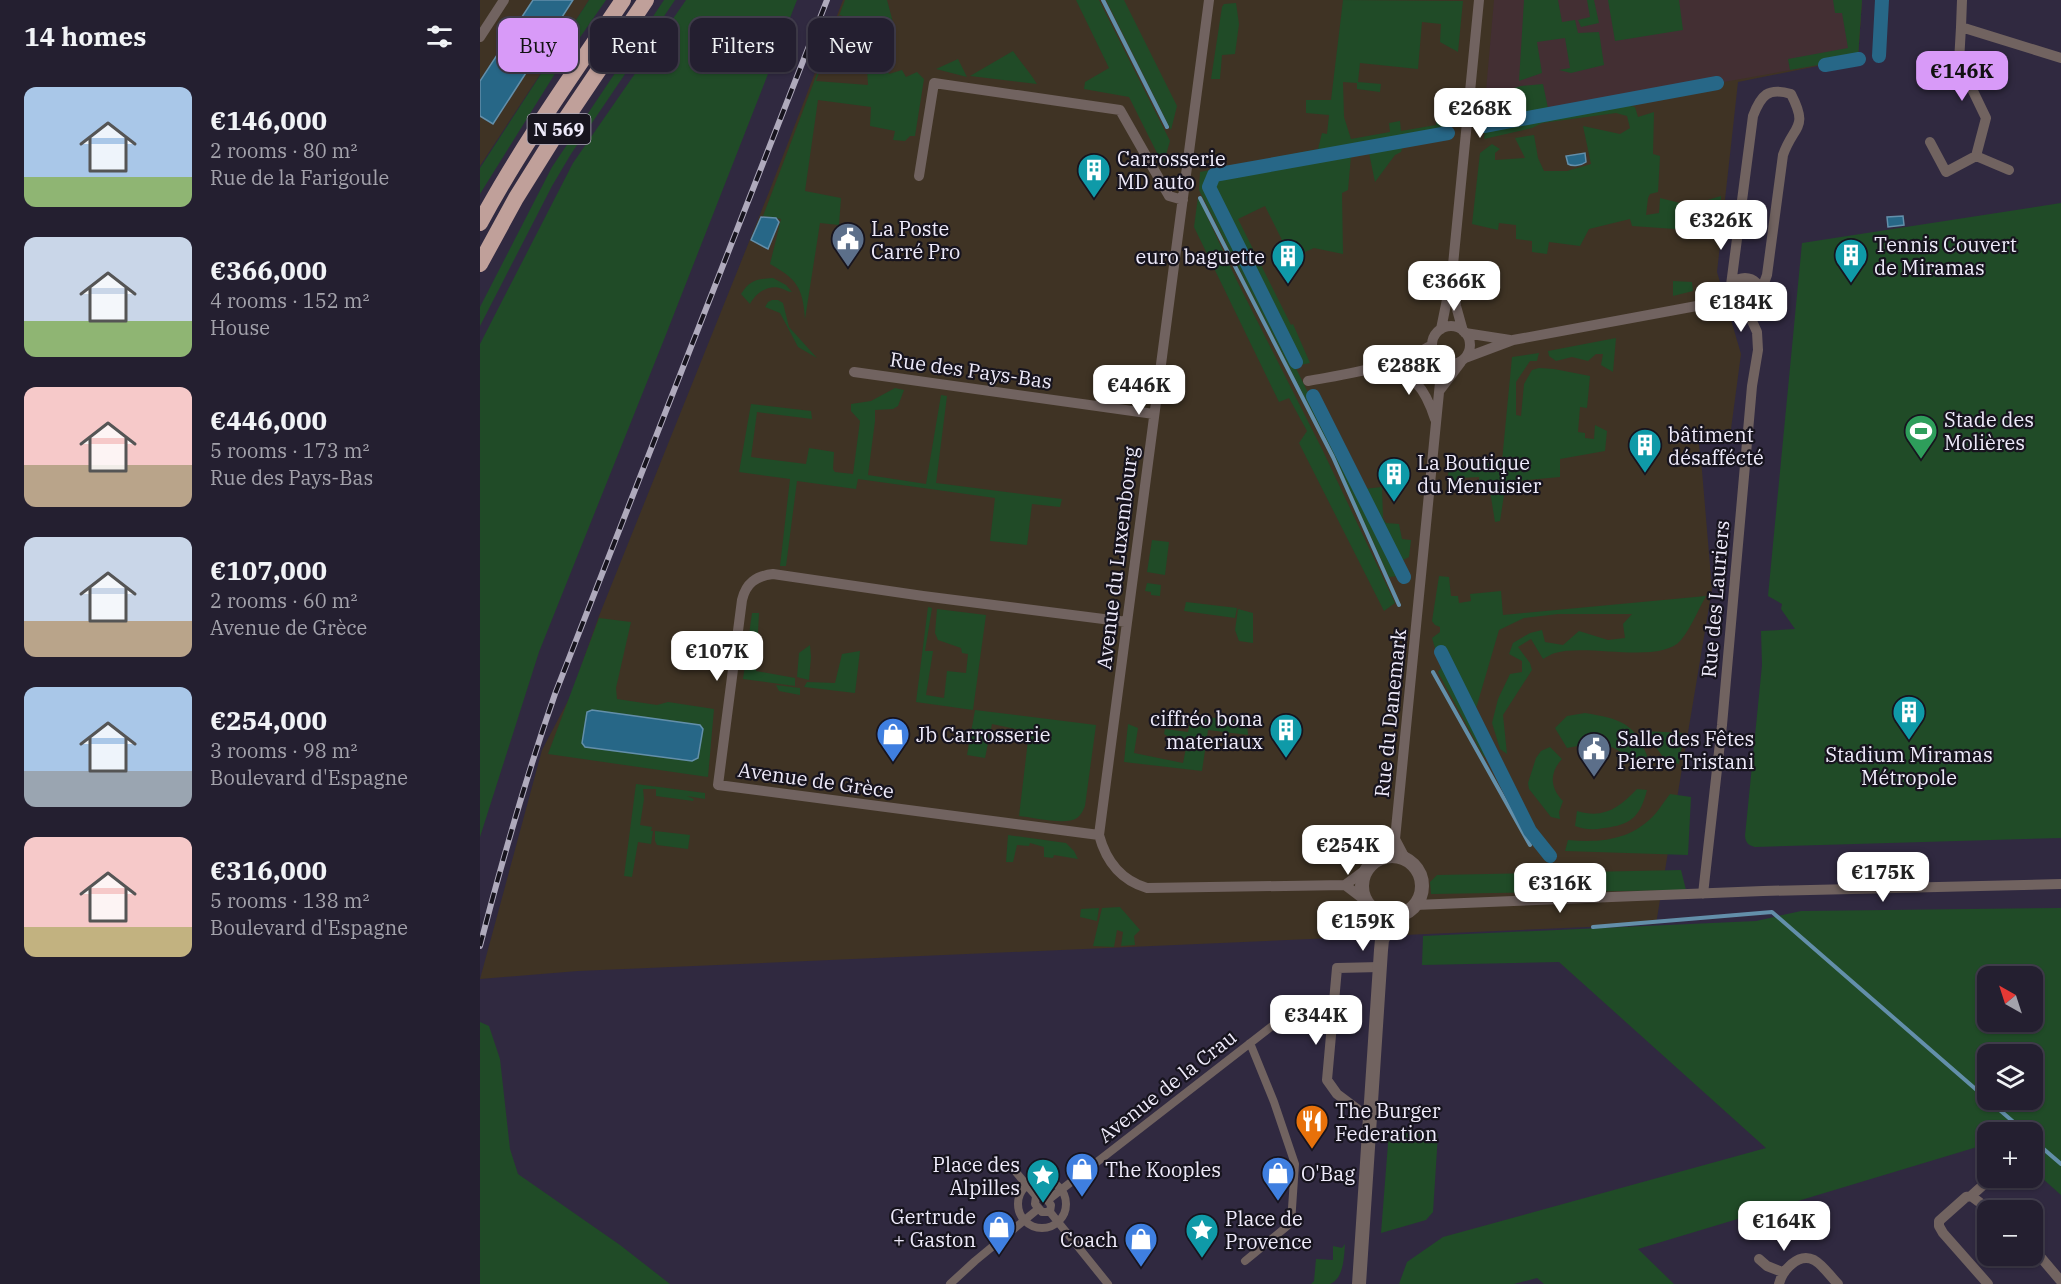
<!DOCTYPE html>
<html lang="en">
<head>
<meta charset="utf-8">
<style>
  body { margin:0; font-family:"IBM Plex Serif",serif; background:#302c3c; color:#f1f3f6; height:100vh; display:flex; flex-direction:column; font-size:22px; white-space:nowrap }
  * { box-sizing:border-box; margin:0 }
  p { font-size:20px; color:#a3a2ab }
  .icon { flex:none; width:33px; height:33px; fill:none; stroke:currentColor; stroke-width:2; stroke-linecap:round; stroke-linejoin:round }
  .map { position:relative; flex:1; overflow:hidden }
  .sheet { display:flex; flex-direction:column; background:#241f30; width:480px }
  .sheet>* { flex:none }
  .hud { position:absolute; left:18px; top:18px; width:570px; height:54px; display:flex; gap:12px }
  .needle { width:39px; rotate:321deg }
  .fabs { position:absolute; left:1497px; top:966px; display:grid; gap:12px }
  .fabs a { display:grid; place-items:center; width:66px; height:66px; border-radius:12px; background:#241f30; box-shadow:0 2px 4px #0004,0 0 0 2px #413d4c; font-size:30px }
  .price { position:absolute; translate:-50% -51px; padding:0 14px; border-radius:12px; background:#fff; color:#222; font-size:20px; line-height:39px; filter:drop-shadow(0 2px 3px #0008) }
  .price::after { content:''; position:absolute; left:50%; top:36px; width:18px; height:14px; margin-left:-9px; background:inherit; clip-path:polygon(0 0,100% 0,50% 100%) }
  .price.selected { background:#d89af8; color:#111 }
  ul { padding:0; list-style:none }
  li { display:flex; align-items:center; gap:18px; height:150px; padding:0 24px }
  li span { display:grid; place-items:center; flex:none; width:168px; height:120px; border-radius:12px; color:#555 }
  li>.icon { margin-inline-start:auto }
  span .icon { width:72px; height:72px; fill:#fffc; stroke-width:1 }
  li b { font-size:26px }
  h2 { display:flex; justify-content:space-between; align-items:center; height:72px; padding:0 24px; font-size:26px }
  .tag { padding:0 21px; border-radius:12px; background:#241f30; box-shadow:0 2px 4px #0004,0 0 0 2px #413d4c; font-size:21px; line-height:54px }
  .tag.selected { background:#d89af8; color:#111 }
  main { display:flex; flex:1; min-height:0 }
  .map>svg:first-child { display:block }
</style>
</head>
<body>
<main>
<section class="sheet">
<h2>14 homes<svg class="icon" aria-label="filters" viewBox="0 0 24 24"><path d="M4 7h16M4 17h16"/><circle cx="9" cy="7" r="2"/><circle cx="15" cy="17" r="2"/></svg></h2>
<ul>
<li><span style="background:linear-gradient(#a9c7e8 75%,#8fb573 0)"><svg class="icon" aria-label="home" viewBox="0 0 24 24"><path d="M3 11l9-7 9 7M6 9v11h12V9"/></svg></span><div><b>€146,000</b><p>2 rooms · 80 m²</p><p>Rue de la Farigoule</p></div></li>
<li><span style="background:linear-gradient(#c9d6e8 70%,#8fb573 0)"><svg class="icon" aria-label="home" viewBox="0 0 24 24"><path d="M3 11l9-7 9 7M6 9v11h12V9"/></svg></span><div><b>€366,000</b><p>4 rooms · 152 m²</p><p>House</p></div></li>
<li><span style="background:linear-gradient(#f6c9c9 65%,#b9a48a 0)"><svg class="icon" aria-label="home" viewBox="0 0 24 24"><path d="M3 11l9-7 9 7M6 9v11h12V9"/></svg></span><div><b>€446,000</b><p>5 rooms · 173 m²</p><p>Rue des Pays-Bas</p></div></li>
<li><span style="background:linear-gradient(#c9d6e8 70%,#b9a48a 0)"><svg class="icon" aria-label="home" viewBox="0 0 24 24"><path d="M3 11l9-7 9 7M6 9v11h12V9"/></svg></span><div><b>€107,000</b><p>2 rooms · 60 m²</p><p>Avenue de Grèce</p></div></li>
<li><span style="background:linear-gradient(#a9c7e8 70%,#9aa5b1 0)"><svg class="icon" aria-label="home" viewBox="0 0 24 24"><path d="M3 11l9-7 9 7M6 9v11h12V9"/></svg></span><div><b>€254,000</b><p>3 rooms · 98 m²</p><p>Boulevard d'Espagne</p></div></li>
<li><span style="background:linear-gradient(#f6c9c9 75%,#c2b280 0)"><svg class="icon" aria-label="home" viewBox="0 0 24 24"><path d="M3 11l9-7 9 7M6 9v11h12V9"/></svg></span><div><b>€316,000</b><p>5 rooms · 138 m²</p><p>Boulevard d'Espagne</p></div></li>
</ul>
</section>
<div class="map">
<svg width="1581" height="1284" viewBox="0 0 1581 1284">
  <rect width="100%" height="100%" fill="#302940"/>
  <path fill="#3f3324" d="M0,0H109L0,166Z
    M363,0H1382L1378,58L1258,82L1237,272L1261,354L1251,429L1217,433L1221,459L1232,589L1176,924L98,971L0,979L62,750L91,695L119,616L291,187Z"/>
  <path fill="#432f33" d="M1014,0H1382L1378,58L1003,125Z"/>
  <path fill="#204b27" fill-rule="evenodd" d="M109,0H126L76,72L0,194V168Z
    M184,0H195L91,154L72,186L0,326V307L72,167Z
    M206,0H317L185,337L59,652L0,837V344L93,163Z
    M365,0H407L414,26L394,37L387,22L379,23L360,15L336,81L388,85L386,54L397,48L409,74L422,70L426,77L437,72L444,79L435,136H430L425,141L413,140L415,131L390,126L391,107L338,100L325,191L361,198L359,225L340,223L325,319C323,288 317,279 290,264L301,219L283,216Z
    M596,0H619L690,141L683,165L649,97L604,89L605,82L629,68Z
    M626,0H644L697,106L691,130Z
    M863,0L983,1L978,52L960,42L961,24L942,22L938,69L880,63L878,82L901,84L900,92L877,89V83L863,82L864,117L871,139L910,132L909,123L920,121L921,131L956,125V115L971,114L970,131L734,173L726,187L919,576L909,577L854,455L719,190L720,172L838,149L842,133L847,134L849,115L826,113V100H851Z
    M1044,0H1078L1082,22L1095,20L1098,33L1119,32L1124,65L1091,73L1079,70L1090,68L1085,38L1057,42L1062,73L1039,81Z
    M1107,0H1114L1119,23L1101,27L1098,20L1110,17Z
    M1128,0H1199L1203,30L1135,41Z
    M1353,0H1382L1378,58L1310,70L1308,59L1368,48L1362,13H1355Z
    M756,3L759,24L755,54L742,55L740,79H731L742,7L744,4Z
    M533,51C541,63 550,72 557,84L490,76Z
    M478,59L487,77L456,69Z
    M1063,84L1069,113L1003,124L1006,96L1041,86Z
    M1144,104L1155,107L1158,117L1174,112L1173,154L1180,156L1178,192L1170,194L1168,198L1166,215L1179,213L1180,198L1200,203L1195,229L1152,226L1150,219L1109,229L1100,246L1069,242L1067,254L1052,252V241L1036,239V225L1019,223L1018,230L992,224L1000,153L1012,144L1020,149L1015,153V160L1045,158L1035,138L1054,135L1058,158L1064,171H1087L1111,164L1103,126L1140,134L1150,128L1147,116L1136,113L1062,123L1052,128L1004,139L1005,129Z
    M969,135V139L923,146L921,152L915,155L895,182L889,153L871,156L868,190L862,193L863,254L834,248L811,258L785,206L758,219L811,325L813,324L830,363L820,365L731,187L736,177Z
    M1241,196V203L1233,204L1231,215L1200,217L1201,208Z
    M718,197L757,281L843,451L915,603L904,611L819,443L827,431L809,398L799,402L714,227Z
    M1581,203V838L1275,847C1268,845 1266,843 1265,836L1282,665L1281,631L1315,629L1301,609L1302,604L1288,596L1322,243Z
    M293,278L306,285L312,292C308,292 306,290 303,289C289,283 276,293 270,304L261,294C270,280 276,279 293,278Z
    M1193,281L1212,282L1213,291L1193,296Z
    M292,300H298L303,303L309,327L337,358L318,347L300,313L285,307L288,302Z
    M1136,338L1133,372L1121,365L1123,354H1116L1108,361L1092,357L1076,361L1069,356L1068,351Z
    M1059,353L1057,361H1050L1036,382V415L1041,416L1044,384L1052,370L1059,368L1074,369L1110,376L1107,408L1100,407L1098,432L1105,433V438L1114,439L1115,425L1127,431L1125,451L1080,459V477L1026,482L1020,521L1015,522L1010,491L1000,492L999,477L979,478V485L967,482L969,468L1022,461L1032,357Z
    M646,381L660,383L656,395L650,398L622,396L623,387L644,390Z
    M415,388L424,390L418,406L413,409L395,410V421L388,475L446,484L461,395L467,396L456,483L582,499L580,507L552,504L547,545L510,541L515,498L378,479L376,489L317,481L306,566H300L310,479L259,472L271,404L331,411L332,419L277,412L271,457L326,464L329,448L354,452L353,469L355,472L373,474L380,421L371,411V404L391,401Z
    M902,487L903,518L906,523L919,524L922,539L931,540L929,557L919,562L883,489Z
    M672,540L689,542L685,575L667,572Z
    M959,576L969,577L971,596H978L979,603L991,601L990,594L1021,591L1023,615L1226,596C1218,610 1211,628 1201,640C1180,665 1108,643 1075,653C1071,654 1067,657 1063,659L1051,639L1038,647L1050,663L1052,670L1023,715L1027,754L1020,749L1012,723L1018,699L1030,674L1042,672V661L1029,654L1033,643L1050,633L1062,630L1065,642L1083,645L1099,631L1128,640L1145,638L1143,624L1152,614H1078L1044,618L1019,630L995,712L1009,755L1004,757L958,672L961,668L952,638L960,632V627L955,625L952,621Z
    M667,583L681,585L680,596L671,595V592L665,591Z
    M706,602L757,608L755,618L704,611Z
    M448,607L452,608L445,651H453L446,695L464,698L467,671L486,673L488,654L482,653L481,648L458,640L455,633L457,609L506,615L493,710L436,702Z
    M758,609L773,613V643L759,641L755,630Z
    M272,613H279L276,671L315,678V686L263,679Z
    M119,618L151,622L136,688L137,699L177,705L188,702L234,709L228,777L68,754Z
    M330,645L331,657L329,680L317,677L319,653Z
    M380,651L375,693L324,687L327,682L355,683L362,654Z
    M296,685L320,688V695L299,691Z
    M495,710L616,725L605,806C603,811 601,815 597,818C586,826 552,817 539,816L549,732L512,724L505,758L487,755Z
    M1105,713C1140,719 1155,722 1168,758L1154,763C1131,741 1118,742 1087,748L1075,728L1087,716Z
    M711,715L767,722L768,735L728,730L722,771L644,762L648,724L658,728L654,753L703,763L706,748L684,734L685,729L708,732Z
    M1164,731L1204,733L1199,764L1186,761Z
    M1070,747L1082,759C1069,773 1070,788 1083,801L1079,812L1080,819L1071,817L1049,789L1048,783L1056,758L1061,751Z
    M156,784L225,793V799L207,796L214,799L213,801L176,796V789H163L164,799L160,825L172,827L171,831H173L171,844L158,842L152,877L144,876Z
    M1157,789L1167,790C1160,817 1151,825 1124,828C1113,830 1106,830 1095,826L1097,811C1124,819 1139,808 1157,789Z
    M1190,794L1211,797L1208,855L1085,851L1088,840C1122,843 1152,840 1176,813C1181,807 1185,800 1190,794Z
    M175,831L210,835L208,849L177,845L175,841Z
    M528,835L586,843L594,851L598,859L574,855L573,858L564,857V847L550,843L549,846L537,845L533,862H526Z
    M1201,870L1206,890L951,894L950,882L957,875Z
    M861,901L871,902L877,913L888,922L887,935L872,933L871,924L861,915Z
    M640,907L660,930L654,936L655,945L641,946L643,932L637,930L634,947L613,946L622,908Z
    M619,908L617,921L600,917L601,909Z
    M1581,908V1195L1553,1170L1552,1132H1508L1507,1144L1158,1249L1194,1284H1064L1057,1278L1034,1284H919L927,1262L963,1237L1286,1148L1079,962L942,965L943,936L1276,921L1321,911ZM1552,976V1022H1508V976ZM1552,1054V1100H1508V1054Z
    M0,1022L9,1026L20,1059L30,1149L38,1174L140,1245L190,1284H0Z
    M909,1131L958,1134L953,1212L946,1220L901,1233Z
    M865,1244C864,1256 864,1279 850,1284C845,1284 836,1284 831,1284L834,1281L836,1259L853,1260V1246L862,1248Z"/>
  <path fill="#276787" stroke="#638faa" stroke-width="1.5" d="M53,0H93L13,124L0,116V81Z
    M1105,153L1106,162C1102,165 1093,167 1088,164L1086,156Z
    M1423,216L1424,225L1408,227L1407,217Z
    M281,217L296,218L299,222L288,249L271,240Z
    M112,710L220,725L223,729L218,758L212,761L105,747L102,743L107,712Z"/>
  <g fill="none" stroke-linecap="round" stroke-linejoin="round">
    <path stroke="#638faa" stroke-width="4" d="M623,0L687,127
      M720,198L853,457L919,605
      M953,672L1050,845
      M1113,927L1292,912L1545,1132
      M1552,1139L1581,1164"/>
    <path stroke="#276787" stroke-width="14" d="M1399,56L1402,0
      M1345,65L1379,59
      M1004,126L1237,83
      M816,362L729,187L734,175L968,133
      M833,396L924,577
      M961,652L1050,831L1070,856"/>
    <path stroke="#716360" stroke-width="8" d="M535,1171L556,1196
      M538 1204a24 24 0 1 1 48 0a24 24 0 1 1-48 0Z
      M556,1196H564L571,1205L570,1212H562L555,1204Z
      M568,1200L796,1023L834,1029
      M570,1212L628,1284
      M765,1261L811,1223L815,1164L794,1102L770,1043
      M470,1284L495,1261L558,1209"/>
    <path stroke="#716360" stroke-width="10" d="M729,0L619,835C626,861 640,880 667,888L865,885
      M1482,0L1481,27L1581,58
      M0,37L24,0
      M1450,142L1466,172L1496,156L1506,118L1479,62L1481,27
      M1496,156L1529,170
      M439,176L454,83L640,110L689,196L703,200
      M1249 294a16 16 0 1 1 32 0a16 16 0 1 1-32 0Z
      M973,284L976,306L983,331
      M1251,285L1273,116C1281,95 1288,87 1311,94C1329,129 1314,124 1303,155L1287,275L1281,291
      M952 345a19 19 0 1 1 38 0a19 19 0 1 1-38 0Z
      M961,329L972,275L999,0
      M985,333L1030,340
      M985,358L1033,340L1249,300
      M919,365L959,361
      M901,367C934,373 945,388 955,419
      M374,372L674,414
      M828,381C871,373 914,368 952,345
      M960,390L981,362
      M619,835L238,785L262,600C266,583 276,576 293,574L443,596L647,622
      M915,839L925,858
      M906,856L915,839L962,362
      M865,885L888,868
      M865,885L886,901
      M1223,894L1242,725L1272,386L1278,350L1277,332L1267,310
      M935,905L1283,891L1581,884
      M889,1118L857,1094L847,1080L857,968L900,967
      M1491,1196L1510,1210
      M1552,1247L1580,1280
      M1279,1259L1287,1266L1302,1272
      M1299,1284C1302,1271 1318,1252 1334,1260C1343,1265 1351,1277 1358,1284
      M1508,1284L1463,1233L1459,1226V1221L1486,1197L1491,1196L1511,1178"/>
    <path stroke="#716360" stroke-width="14" d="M882 886a30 30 0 1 1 60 0a30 30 0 1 1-60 0Z
      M879,1284L901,950L902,940L914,916"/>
    <path stroke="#c0a09a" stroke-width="16" d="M0,223C42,145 94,73 143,0
      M0,264L36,198L81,126L166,0"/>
    <g stroke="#afaabc" stroke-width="6">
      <path id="rail" d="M0,946C22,861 46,777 75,694L347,0"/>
    </g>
    <use href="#rail" stroke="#17141e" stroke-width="4" stroke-dasharray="11" stroke-linecap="butt"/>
  </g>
  <defs>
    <g id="building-pin" transform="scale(1.725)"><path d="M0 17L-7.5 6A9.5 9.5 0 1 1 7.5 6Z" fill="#0f9aa8" stroke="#17141e"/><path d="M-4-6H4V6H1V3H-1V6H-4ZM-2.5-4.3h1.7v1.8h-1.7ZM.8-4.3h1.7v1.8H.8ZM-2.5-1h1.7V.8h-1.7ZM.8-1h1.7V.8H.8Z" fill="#fff"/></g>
    <g id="civic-pin" transform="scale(1.725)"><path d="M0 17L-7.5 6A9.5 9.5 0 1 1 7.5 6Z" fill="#5c6f8a" stroke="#17141e"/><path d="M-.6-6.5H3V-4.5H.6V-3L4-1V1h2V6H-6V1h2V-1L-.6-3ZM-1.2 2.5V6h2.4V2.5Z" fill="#fff"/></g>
    <g id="stadium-pin" transform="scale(1.725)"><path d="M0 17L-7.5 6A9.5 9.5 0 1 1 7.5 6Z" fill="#2e9e5b" stroke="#17141e"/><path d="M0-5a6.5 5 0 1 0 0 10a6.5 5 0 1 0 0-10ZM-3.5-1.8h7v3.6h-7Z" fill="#fff"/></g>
    <g id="shop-pin" transform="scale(1.725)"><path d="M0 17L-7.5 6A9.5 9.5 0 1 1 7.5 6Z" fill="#3f7fe0" stroke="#17141e"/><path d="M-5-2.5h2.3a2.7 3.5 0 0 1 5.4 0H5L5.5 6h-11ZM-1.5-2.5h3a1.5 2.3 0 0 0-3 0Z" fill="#fff"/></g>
    <g id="restaurant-pin" transform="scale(1.725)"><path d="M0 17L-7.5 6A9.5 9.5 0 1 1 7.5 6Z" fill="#e8710a" stroke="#17141e"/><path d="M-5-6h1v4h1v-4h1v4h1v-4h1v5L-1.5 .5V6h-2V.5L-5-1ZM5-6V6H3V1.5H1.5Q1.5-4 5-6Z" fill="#fff"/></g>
    <g id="sight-pin" transform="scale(1.725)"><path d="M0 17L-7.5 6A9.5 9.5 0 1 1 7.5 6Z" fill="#0f9aa8" stroke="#17141e"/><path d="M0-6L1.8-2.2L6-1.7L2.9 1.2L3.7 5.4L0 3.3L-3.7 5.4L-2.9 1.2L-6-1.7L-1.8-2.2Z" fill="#fff"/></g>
  </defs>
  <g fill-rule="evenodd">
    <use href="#building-pin" x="614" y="170"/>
    <use href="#civic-pin" x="368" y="239"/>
    <use href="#building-pin" x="1371" y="255"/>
    <use href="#building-pin" x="808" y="256"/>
    <use href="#stadium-pin" x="1441" y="431"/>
    <use href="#building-pin" x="1165" y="445"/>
    <use href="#building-pin" x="914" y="474"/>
    <use href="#building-pin" x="1429" y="712"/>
    <use href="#building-pin" x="806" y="730"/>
    <use href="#shop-pin" x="413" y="734"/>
    <use href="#civic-pin" x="1114" y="749"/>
    <use href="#restaurant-pin" x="832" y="1121"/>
    <use href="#shop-pin" x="602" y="1169"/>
    <use href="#shop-pin" x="798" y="1173"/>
    <use href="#sight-pin" x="563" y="1175"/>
    <use href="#shop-pin" x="519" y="1227"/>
    <use href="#sight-pin" x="722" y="1230"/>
    <use href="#shop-pin" x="661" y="1239"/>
  </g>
  <g text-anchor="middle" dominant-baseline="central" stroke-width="4.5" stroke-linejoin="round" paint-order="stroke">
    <rect fill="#17141e" stroke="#aeaab9" stroke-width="1.5" x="47.5" y="114" width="63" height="30" rx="4.5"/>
    <g font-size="18" font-weight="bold" fill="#efebfb">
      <text x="79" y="129">N 569</text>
    </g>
    <g font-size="20" fill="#efebfb" stroke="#17141e" text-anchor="start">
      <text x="637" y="158">Carrosserie<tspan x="637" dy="23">MD auto</tspan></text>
      <text x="391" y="228">La Poste<tspan x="391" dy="23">Carré Pro</tspan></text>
      <text x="1394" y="244">Tennis Couvert<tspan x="1394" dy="23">de Miramas</tspan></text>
      <text x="785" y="256" text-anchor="end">euro baguette</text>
      <text x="1464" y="419">Stade des<tspan x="1464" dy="23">Molières</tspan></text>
      <text x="1188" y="434">bâtiment<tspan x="1188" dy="23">désaffécté</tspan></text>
      <text x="937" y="462">La Boutique<tspan x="937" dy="23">du Menuisier</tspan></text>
      <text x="783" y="718" text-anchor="end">ciffréo bona<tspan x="783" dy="23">materiaux</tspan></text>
      <text x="436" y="734">Jb Carrosserie</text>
      <text x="1137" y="738">Salle des Fêtes<tspan x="1137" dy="23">Pierre Tristani</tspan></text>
      <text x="1429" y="754" text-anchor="middle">Stadium Miramas<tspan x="1429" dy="23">Métropole</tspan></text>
      <text x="855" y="1110">The Burger<tspan x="855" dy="23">Federation</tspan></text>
      <text x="540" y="1164" text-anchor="end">Place des<tspan x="540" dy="23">Alpilles</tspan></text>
      <text x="625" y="1169">The Kooples</text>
      <text x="821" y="1173">O'Bag</text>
      <text x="496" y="1216" text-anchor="end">Gertrude<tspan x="496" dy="23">+ Gaston</tspan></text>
      <text x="745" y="1218">Place de<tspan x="745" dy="23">Provence</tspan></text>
      <text x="638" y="1239" text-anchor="end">Coach</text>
    </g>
    <g font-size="20" fill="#efebfb" stroke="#17141e">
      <text transform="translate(491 370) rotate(8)">Rue des Pays-Bas</text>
      <text transform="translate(637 558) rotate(-83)">Avenue du Luxembourg</text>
      <text transform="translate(1235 599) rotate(-85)">Rue des Lauriers</text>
      <text transform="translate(910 713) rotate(-84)">Rue du Danemark</text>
      <text transform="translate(336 780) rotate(8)">Avenue de Grèce</text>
      <text transform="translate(687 1086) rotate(-38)">Avenue de la Crau</text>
    </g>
  </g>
</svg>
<div class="fabs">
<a><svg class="needle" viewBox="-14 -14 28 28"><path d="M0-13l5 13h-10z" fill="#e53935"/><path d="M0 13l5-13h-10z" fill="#a3a2ab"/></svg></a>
<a><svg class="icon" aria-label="layers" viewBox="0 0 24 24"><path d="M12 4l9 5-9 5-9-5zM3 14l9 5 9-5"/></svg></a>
<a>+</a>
<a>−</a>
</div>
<b class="price selected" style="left:1482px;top:102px">€146K</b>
<b class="price" style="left:1000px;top:139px">€268K</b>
<b class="price" style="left:1241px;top:251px">€326K</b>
<b class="price" style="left:974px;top:312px">€366K</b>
<b class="price" style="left:1261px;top:333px">€184K</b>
<b class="price" style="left:929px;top:396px">€288K</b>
<b class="price" style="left:659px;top:416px">€446K</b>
<b class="price" style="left:237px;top:682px">€107K</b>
<b class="price" style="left:868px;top:876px">€254K</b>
<b class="price" style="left:1403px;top:903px">€175K</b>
<b class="price" style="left:1080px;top:914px">€316K</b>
<b class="price" style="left:883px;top:952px">€159K</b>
<b class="price" style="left:836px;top:1046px">€344K</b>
<b class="price" style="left:1304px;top:1252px">€164K</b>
<div class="hud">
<a class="tag selected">Buy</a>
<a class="tag">Rent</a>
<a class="tag">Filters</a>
<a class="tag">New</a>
</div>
</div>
</main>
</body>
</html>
